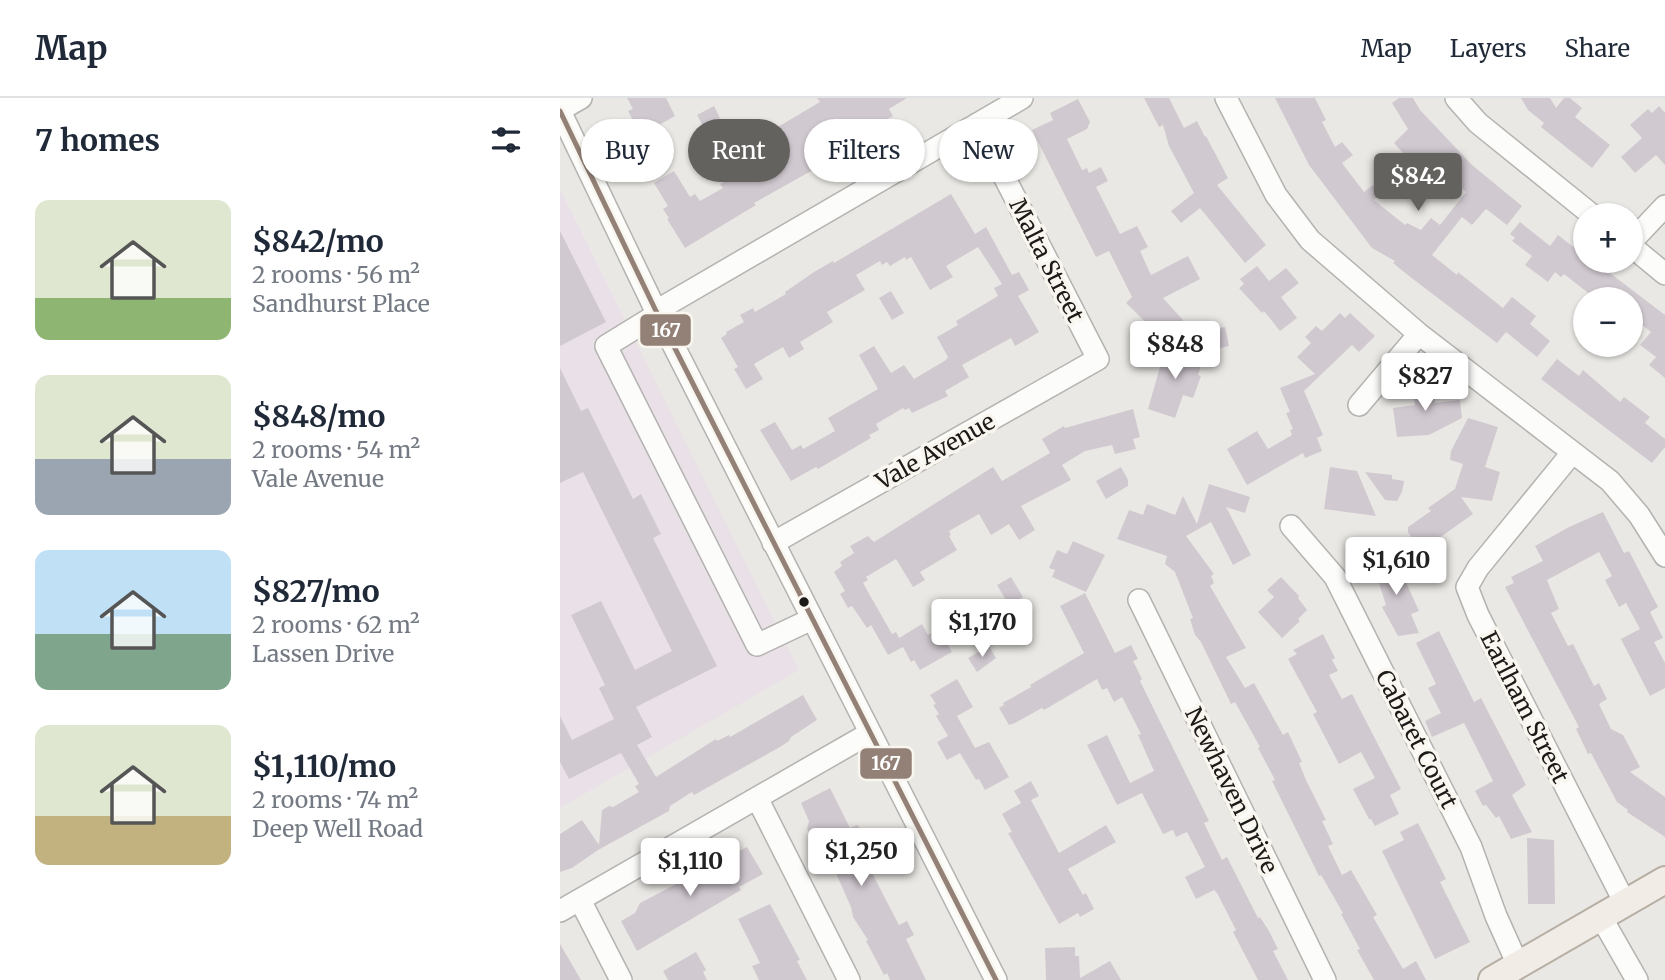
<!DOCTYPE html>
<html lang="en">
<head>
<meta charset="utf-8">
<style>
  body { margin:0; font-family:Merriweather,serif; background:#f2f2f3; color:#1f2937; height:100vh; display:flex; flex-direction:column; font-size:26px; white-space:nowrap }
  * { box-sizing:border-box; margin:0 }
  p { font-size:23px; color:#747a83 }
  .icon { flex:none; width:38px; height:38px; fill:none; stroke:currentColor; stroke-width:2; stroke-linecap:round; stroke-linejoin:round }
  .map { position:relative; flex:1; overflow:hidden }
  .details { display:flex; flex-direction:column; background:#fff; width:560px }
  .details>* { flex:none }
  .guide { position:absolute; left:21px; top:21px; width:665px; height:63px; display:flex; gap:14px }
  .controls { position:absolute; left:1013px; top:105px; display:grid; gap:14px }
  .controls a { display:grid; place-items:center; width:70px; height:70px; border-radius:50%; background:#fff; box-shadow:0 2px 5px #0004; font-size:35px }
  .price { position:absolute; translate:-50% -60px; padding:0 16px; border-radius:7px; background:#fff; color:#222; font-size:23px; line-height:46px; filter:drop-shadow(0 2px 4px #0008) }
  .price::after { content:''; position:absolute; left:50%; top:42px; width:21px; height:16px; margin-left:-10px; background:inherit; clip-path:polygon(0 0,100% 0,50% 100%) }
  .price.active { background:#64625f; color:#fff }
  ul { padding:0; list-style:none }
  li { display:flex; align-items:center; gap:21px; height:175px; padding:0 35px }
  li span { display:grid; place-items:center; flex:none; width:196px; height:140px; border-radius:14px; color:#555 }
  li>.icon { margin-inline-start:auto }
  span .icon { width:84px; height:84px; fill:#fffc; stroke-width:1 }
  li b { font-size:30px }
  h2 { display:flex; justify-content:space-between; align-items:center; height:84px; padding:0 35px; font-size:30px }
  .tag { padding:0 24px; border-radius:32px; background:#fff; box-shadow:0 2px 5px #0004; font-size:24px; line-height:63px }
  .tag.active { background:#64625f; color:#fff }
  header { display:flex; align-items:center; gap:42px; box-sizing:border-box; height:98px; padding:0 35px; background:#fff; border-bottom:2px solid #e0e1e3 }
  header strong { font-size:33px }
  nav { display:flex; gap:38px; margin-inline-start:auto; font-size:24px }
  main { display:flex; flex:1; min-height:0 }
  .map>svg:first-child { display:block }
</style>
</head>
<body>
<header>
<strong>Map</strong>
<nav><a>Map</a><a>Layers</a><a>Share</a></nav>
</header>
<main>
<section class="details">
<h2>7 homes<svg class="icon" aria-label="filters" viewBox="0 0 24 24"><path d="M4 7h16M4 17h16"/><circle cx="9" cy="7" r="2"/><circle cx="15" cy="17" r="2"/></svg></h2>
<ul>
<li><span style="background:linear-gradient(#dfe7d0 70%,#8fb573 0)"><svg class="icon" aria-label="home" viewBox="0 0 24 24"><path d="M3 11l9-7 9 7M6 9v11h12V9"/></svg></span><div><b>$842/mo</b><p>2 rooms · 56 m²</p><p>Sandhurst Place</p></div></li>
<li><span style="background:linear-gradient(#dfe7d0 60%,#9aa5b1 0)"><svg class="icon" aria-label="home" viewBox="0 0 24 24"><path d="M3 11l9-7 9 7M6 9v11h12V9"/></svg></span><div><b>$848/mo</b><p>2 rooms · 54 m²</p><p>Vale Avenue</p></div></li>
<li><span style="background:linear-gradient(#bfe0f5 60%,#7fa58c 0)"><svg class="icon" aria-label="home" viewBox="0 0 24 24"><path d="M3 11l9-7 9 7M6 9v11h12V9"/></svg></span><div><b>$827/mo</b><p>2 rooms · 62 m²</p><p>Lassen Drive</p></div></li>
<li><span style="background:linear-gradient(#dfe7d0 65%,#c2b280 0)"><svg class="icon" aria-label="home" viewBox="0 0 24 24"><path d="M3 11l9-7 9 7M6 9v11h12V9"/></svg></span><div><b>$1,110/mo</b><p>2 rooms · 74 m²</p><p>Deep Well Road</p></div></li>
</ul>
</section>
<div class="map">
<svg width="1105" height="882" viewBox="0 0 1105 882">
  <rect width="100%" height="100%" fill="#eae8e4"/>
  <path fill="#e9e0e8" d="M0,91L239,572L0,710Z"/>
  <path fill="#d1c9d0" d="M67,0H106L115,18L99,27L109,46L91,56L68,13L73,11Z
    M257,0H347L329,11L333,18L317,27L321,34L194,105L196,107L125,150L107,121L109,120L103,111L108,108L94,85L114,73L130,99L135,96L140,103L163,90L160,86L191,68L173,38L191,27L199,40L260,4Z
    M584,0H609L624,30L637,23L645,39L646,38L668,80L657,87L706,147L685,165L640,110L621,125L611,113L634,95L609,48L603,27L599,29Z
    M715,0H755L766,22L762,24L775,49L782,44L793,57L782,65L804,94L813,87L821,97L814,102L845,127L847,125L861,132L871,120L880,127L906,94L887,78L876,88L859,70L856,73L842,58L844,56L834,45L848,31L832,5L839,0H853L860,12L912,67L962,108L947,127L926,111L912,127L902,119L872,157L897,177L898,174L943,210L952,199L976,218L970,226L990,243L977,259L946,234L937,245L849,178L833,165L835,163L812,150L749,67Z
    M961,0H990L996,10L1004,0H1010L1022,10L1015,19L1050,47L1032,70L981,29L984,25L968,12Z
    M518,1L530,24L527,31L507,41L522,72L527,70L529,75L541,69L548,83L536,89L560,136L577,128L588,149L580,153L591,177L628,158L640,181L603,200L623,222L603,241L566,205L572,199L549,153L536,159L472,32L493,22L490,15Z
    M154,8L160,20L143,28L137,17Z
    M1099,8L1105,15V67L1096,57L1075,75L1061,59L1082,40L1070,27L1088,11L1092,15Z
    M391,96L415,136L426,129L452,177L459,174L469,192L458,198L479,234L455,248L451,240L402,267L409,279L385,293L388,298L352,315L349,310L345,312L343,310L316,326L319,332L309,337L311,340L258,371L256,369L231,383L200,332L215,324L232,352L241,347L243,351L275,333L268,320L318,291L299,257L314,248L331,275L344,267L354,281L386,262L388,259L377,239L398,227L396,223L438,198L434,190L442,186L418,149L386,168L393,179L370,192L351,159L346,162L345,159L330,168L327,164L322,167L320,163L296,177L305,192L267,214L273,224L240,244L244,251L229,260L223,249L194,266L203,281L186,291L174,271L178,269L161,240L167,236L166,234L184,224L180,217L193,210L195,214L226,196L225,194L254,174L273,163L274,165Z
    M960,124L990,148L998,137L1026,159V163H1034L1105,217V280L1089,267L1096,259L1080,247L1091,234L1071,218V201H1036L1004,176L1001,179L995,174L988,184L965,167L972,158L952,143L955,140L950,136Z
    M0,133L46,224L0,248Z
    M697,168L709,183L726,170L739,185L721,199L737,220L720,233L704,213L702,215L679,190L684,186L680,181Z
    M331,193L344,215L332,222L319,200Z
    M780,215L785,220L790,215L815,238L799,254L792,247L744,293L763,337L757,340L762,353L745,360L743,355L687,387L667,351L697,333L708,351L732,337L730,332L733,331L726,315L730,314L720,290L755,276L737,259L751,245L745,239L756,228L762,233Z
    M665,229L669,248L648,253L644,233Z
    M606,248L643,260L638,277L641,278L633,300L623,297L615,320L588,311Z
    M997,261L1019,278L1023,272L1060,304L1064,299L1090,319L1085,325L1105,341V349L1092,365L981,281Z
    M0,270L21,313L28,310L73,401L81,396L101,436L93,440L157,568L76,609L92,639L77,647L96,679L156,641L157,643L169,637L170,639L243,597L257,622L231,639L229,643L220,649L134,697L132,694L110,708L109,713L38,752L12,770L0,774V736L22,722L39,747L42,712L49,708L53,709L79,694L75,688L79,686L61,655L9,681L0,664V618L12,642L54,621L39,590L45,587L11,517L41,503L75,572L112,553L23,374L0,385Z
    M872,282L875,305L900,302L902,320L869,337L837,339L833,310L855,307L852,285Z
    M573,311L580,339L573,341L576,351L555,356L552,347L525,353L502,367L511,382L461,408L475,432L459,442L449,426L431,437L419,416L389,433L391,437L389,438L397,452L360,474L365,482L353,489L336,461L306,479L308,482L303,485L332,536L336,534L339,540L362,526L368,537L379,531L392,554L360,572L354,562L351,564L343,549L328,557L311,527L307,530L292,508L288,510L280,496L285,493L274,474L282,468L280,464L294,455L290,448L308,438L314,444L433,369L442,383L490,355L482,341L504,328L505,330Z
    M908,320L938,329L925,369L940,374L932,403L901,399L913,416L861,453L848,434V429L871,413L868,410L895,391L903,366L890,362L891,353Z
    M561,369L568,382V388L546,401L536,383Z
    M770,369L797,373L816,418L764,411Z
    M805,374L832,377V381L844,383L842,394L837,403L825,402Z
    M649,386L690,399L685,415L666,409L691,457L673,467L651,424L626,438L654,476L651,478L654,485L650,488L686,550L666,559L685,590L694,585L723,637L728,634L742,664L739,665L746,682L766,722L762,723L773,746L768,748L782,777L791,772L817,817L813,819L843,871L856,863L866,882H814L797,852L800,851L781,816L783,815L761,777L759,778L712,683L715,682L698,650L700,649L675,604L671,606L641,544L635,537L630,521L633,520L615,474L605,466L607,458L557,441L569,412L583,417L587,406L615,417L623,398L637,426Z
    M1043,414L1064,455L1069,453L1098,509L1090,514L1103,540L1094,544L1105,565V590L1090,598L1061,541L1080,531L1066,505L1059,509L1045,482L1052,478L1039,454L987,482L999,511L991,515L1008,548L1013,546L1034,588L1039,585L1047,601L1039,606L1051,631L1063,637L1080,669L1070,674L1105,699V739L1067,714L1068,712L1057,704L1031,655L1028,656L1016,631L1019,629L945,489L954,485L951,479L983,463L975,448L1009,429Z
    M513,443L545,457L526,494L492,479L495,472L489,470L497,452L507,456Z
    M834,458L859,513L851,516L859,535L838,538L822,509L826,507L813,467L823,461Z
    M451,479L463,499L449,507L437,487Z
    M721,479L739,498L738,500L747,512L738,521L740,523L722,540L698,514L714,499L707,492Z
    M525,495L555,555L571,547L578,561L573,563L582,581L580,583L649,723L644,725L662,762L667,759L698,820L700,819L709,833L718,851L713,853L728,882H698L673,834L676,832L657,795L654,792L636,801L625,779L645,769L627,734L616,739L613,732L603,736L582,695L557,707L527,647L547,637L570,685L594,673L578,637L581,636L562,599L554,604L547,590L542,592L537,581L484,612L482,610L455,625L449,627L439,610L444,607L443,605L471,589L470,587L524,555L500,508Z
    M879,533L914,604L921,600L966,687L952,697L972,734L951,741L939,718L936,720L926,707L923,708L915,693L933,683L904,625L872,639L865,623L881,615L868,590L876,586L856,545Z
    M763,536L775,560L772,562L778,573L769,577L782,601L792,596L841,691L830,697L839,716L815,728L811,721H809L793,691L815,680L801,654L779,666L753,616L757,614L728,561L737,556L733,552Z
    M429,548L436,560L417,574L408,560Z
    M397,581L413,609L397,618L415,650L429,644L449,679L425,692L419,681L416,682L400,655L387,662L377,644L388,638L376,618L379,616L373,607L376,606L370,597Z
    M471,683L479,698L471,702L499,755L546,727L556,744L508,771L523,797L526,795L534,811L520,819L518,815L499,826L448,735L452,734L442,716L461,705L454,693Z
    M270,690L290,730L297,727L300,730L307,743L298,748L339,827L347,823L354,837L346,841L366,882H330L327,875L324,877L306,843L308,842L293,819L291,809L270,762L266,764L247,731L249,723L241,705Z
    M858,725L886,781L880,784L910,844L875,861L822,753L844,742L840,734Z
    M967,740L994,742L995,806H968Z
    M187,749L203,776L179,789L181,792L77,853L61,823L75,815L80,805Z
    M210,806L240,862L237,863L247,882H199L192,868L200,865L178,821Z
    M0,846L21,882H0Z
    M515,849V858H519L520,880L550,863L561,882H486L485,850Z
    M136,854L146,872L143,874L147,882H108L103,873Z"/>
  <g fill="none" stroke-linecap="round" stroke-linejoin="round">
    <g stroke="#b4b3b0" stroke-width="24">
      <path id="minor" d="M666,0L716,97L750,142L859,236L1050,383L1079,417L1105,458
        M896,0L918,25L1032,117
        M0,12L21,0
        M0,13L96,213L436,882
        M1071,144L1105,108
        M1071,148L1105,176
        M96,213L462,0
        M98,216L46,248L197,547L252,521
        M799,307L859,236
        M1012,355L918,470L907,489L918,517L1065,805
        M731,428L775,479L911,749L936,818L958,867
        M213,445L538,261L417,26
        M579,502L765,882
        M197,700L289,882
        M20,802L61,882
        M0,813L310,635
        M1041,819L1077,882"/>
    </g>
    <g stroke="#b7aea3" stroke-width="30">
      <path id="major" d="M932,882L1105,782"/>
    </g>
    <use href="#minor" stroke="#fcfcfb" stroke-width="21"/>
    <use href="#major" stroke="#f2ece7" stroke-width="26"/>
    <g stroke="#f9f6ef" stroke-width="10">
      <path id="bus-1" d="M0,13L96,213L436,882"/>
    </g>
    <use href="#bus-1" stroke="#938177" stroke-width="5"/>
  </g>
  <circle fill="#1c1a18" stroke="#f9f6ef" stroke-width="2.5" cx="244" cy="504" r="6"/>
  <g text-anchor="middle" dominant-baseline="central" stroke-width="7" stroke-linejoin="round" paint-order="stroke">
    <g font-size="23" fill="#1c1a18" stroke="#f9f6ef">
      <text transform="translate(487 162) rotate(63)">Malta Street</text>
      <text transform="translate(375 353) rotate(-29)">Vale Avenue</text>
      <text transform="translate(965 609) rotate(63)">Earlham Street</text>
      <text transform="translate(857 641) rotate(63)">Cabaret Court</text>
      <text transform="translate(672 692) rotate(64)">Newhaven Drive</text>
    </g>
  </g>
  <g stroke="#f9f6ef" stroke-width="2.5">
    <rect x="79" y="215" width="53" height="34" rx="7" fill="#938177"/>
    <rect x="299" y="649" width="54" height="33" rx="7" fill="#938177"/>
  </g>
  <g font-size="19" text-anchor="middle" font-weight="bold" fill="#fff">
    <text x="106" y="239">167</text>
    <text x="326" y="672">167</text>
  </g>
</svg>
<div class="controls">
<a>+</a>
<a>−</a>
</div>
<b class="price active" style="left:858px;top:115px">$842</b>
<b class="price" style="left:615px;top:283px">$848</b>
<b class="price" style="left:865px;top:315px">$827</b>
<b class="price" style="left:836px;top:499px">$1,610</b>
<b class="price" style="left:422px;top:561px">$1,170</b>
<b class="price" style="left:301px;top:790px">$1,250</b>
<b class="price" style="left:130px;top:800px">$1,110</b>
<div class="guide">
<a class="tag">Buy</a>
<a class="tag active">Rent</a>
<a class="tag">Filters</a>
<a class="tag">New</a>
</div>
</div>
</main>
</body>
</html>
